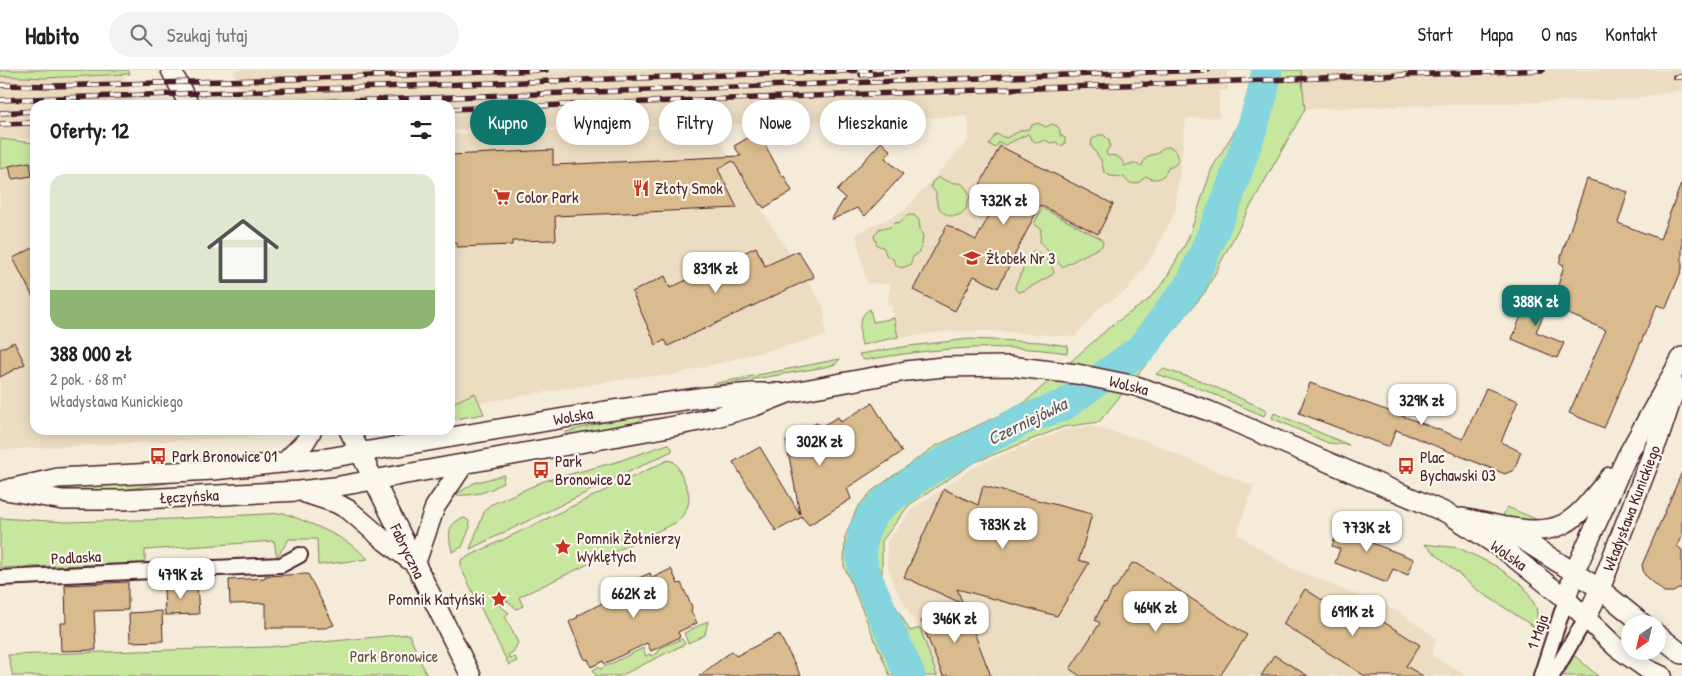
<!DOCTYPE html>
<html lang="pl">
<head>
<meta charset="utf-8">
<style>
  body { margin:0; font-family:"Patrick Hand",sans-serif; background:#f2f2f2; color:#222; height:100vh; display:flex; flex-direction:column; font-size:19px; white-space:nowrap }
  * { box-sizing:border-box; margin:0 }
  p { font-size:16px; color:#767676 }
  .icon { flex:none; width:28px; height:28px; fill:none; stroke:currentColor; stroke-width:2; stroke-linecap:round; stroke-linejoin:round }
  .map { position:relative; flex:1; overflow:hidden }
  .drawer { position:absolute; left:30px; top:30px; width:425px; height:335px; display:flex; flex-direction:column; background:#fff; border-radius:15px; box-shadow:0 2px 12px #0003 }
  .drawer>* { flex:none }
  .top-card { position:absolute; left:470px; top:30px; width:475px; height:45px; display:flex; gap:10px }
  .needle { width:32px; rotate:214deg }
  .tools { position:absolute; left:1621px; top:545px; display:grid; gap:10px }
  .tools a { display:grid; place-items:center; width:45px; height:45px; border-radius:50%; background:#fff; box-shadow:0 2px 12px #0003; font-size:25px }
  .price { position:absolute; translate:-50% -42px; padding:0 11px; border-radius:10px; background:#fff; color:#222; font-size:16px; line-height:32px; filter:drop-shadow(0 1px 2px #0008) }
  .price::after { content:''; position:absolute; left:50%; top:30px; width:15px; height:11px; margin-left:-8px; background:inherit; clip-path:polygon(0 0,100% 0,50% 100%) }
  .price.current { background:#0f766e; color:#fff }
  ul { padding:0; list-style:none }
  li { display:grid; align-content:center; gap:10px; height:265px; padding:0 20px }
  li+li { border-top:1px solid #e0e0e0 }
  li span { display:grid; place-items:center; height:155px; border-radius:15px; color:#555 }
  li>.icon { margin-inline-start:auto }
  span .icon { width:90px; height:90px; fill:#fffc; stroke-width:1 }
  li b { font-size:21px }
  h2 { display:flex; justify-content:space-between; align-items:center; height:60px; padding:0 20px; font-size:21px }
  .chip { padding:0 18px; border-radius:22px; background:#fff; box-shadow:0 2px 12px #0003; font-size:18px; line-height:45px }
  .chip.current { background:#0f766e; color:#fff }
  header { display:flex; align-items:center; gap:30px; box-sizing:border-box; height:70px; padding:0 25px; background:#fff; border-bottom:1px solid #e0e0e0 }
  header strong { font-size:24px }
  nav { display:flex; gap:28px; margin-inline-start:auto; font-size:18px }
  .search { width:350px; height:45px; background:#f2f2f2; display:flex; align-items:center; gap:12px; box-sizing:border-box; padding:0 18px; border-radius:28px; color:#767676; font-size:19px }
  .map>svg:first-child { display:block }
</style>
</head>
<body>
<header>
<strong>Habito</strong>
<div class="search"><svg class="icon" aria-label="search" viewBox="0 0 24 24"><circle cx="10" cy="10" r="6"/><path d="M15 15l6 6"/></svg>Szukaj tutaj</div>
<nav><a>Start</a><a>Mapa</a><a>O nas</a><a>Kontakt</a></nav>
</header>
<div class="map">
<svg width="1682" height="606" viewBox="0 0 1682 606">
  <rect width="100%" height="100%" fill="#f4ebd9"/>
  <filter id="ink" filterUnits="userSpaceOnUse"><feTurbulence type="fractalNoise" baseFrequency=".02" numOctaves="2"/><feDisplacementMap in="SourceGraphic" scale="10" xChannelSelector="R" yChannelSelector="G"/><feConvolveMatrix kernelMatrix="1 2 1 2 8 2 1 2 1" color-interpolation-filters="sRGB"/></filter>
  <g filter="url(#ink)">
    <path fill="#ecddc2" d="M233,0H1227L1228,21H1219V47L1186,49L1175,142L1150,190L1125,222L1099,238L1075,267L992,261H951L898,268L891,235L887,234L891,214L874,213L867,214L856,164L904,141L969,69L968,46L715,55L450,60V35H244Z
      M1301,0H1682V20L1630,29L1305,39Z
      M0,6L45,8L124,6L136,35H35V69H0Z
      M712,57L763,142L824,237L825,266L669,306H643L480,333L475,323L450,334V64Z
      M35,92V360H284L278,365L0,380V99Z
      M1090,356L1147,371L1171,382L1251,415L1254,414L1237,464L1289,497L1399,542L1436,568L1432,585L1466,606H937L920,559L916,555L894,515L887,493V472L912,439L976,396L1064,360Z"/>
    <path fill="#c7e69e" stroke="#888264" d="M0,0H128L130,4L45,8L0,6Z
      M1256,0H1301L1305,39L1249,139L1205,222L1099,352L1063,357L973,393L909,435L882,471V513L910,561L920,558L937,606H890L844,496L845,467L857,438L872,421L934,377L1024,333L1112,255L1147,231L1164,212L1188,169L1212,98L1245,44Z
      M1038,53L1046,57L1052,54L1057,56L1060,60V65L1065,68V74L1060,76L1056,72L1050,73L1045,70L1037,73L1031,69L1028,64L1005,75L999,72L995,78L989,74L996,64L1006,68L1022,60L1029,59L1032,55Z
      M1099,65H1104L1109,70L1110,76L1106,82L1108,86C1117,84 1122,88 1124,96L1133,93L1142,96C1144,88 1149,84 1157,84C1170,64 1191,93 1168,98C1164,109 1155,112 1146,106C1139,114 1131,118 1124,107L1110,106L1104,102L1101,90L1091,76L1092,69Z
      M0,69L35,73V92L0,99Z
      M939,107C941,108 944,110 947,111C959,116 962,107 970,126L966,137L967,138C955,155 934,143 936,123L931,117L932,112Z
      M1042,138L1100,168L1103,172L1102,176L1062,197L1040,172L1041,159L1034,154Z
      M909,145H914L919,150L920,159L923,166L922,175L918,183L913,187L910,195L901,198L896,195L893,189L886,185L884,178L877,175L874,166L880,158H889L894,153L901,152L905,147Z
      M1034,181C1042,182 1053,195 1054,203L1052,205L1023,221L1018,222L1015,219V216L1031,183Z
      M870,239L873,252L894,248L898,267L862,275C859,261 857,247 870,239Z
      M969,269L1041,272L1068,276L1067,283C999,273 933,278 866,290L862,289L859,284L910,276Z
      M840,289L836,294L825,297L713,316L712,314Z
      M1163,299L1199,310L1267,340L1264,346L1204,320L1156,304Z
      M475,323L484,344L450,350V334Z
      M1274,343L1349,375L1328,373L1272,348Z
      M641,346L643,348L635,353L566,366V362L617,349Z
      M668,374L672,378V381L470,479L485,440L490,435L544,411L616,392Z
      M668,390L674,392L677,396C687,417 698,431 677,452L519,527L523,536L517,539L498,524L493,530L509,543L505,546L518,573L513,582L508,585L510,589L515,587L517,591L509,595L461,498V490Z
      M504,405L503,412C489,423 472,426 455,425L474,413Z
      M167,411V413L97,424L21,419Z
      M1507,437L1543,452L1505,448L1503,445Z
      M284,443C314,455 346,466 368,489L318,495L317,469H289L277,487L274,471L145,480V493L0,498V448L66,452L172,449Z
      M465,448L469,451L470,457L462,477L452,482C449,467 445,452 465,448Z
      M1424,474L1459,478L1496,496L1524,516L1536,537L1539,560L1476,519Z
      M708,551L705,565L688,573L684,563Z
      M409,564L427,606H13L8,585L268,577Z
      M682,569L685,574L620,606H596L593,600L598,597L600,599L643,578L646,586L650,584L651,586L658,583L660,578Z
      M1574,586H1575L1598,606H1563Z"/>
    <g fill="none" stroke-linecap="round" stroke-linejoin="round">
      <path stroke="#84d5de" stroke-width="31" d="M910,606L863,499L861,480L864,461L872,445L886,431L920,406L952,387L1023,350L1064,335L1141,279L1192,212L1228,127L1254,52L1262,26L1267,0"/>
    </g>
    <path fill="#d9bb8d" stroke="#4a1f2b" d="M758,62L782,106H784L792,121L764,138L762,135H760L733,91L718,99L737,138L555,146L556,170L512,171V175L457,177V173L450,174V85L553,80V95L741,86L734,76Z
      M881,72L891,81L885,88L903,104L865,146L857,138L831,150L845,128L837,121Z
      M1000,76L1113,134L1098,164L1040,135L998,218L974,206L955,241L913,220L947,155L976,170L990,144L970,134Z
      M30,92L32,106L12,109L9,96Z
      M1587,109L1628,122L1618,153L1660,169L1681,114H1682V199L1666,238L1657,235L1604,358L1569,343L1606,260L1552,237L1564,195L1559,193Z
      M35,177V231L13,188Z
      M756,177L765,196L798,181L814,207L668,276L665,270L656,275L632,222L665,206L670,218Z
      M1530,222L1551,228L1536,262L1564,273L1557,288L1512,269Z
      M14,272L25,294L0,307V279Z
      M1310,313L1400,345L1463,369L1486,318L1518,331L1501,372L1521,382L1514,400L1505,404L1396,360L1389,377L1299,343Z
      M872,333L902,382L847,418L851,429L809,455L801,446L802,447L776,461L733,392L760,377L800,444L786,371L816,353L822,356L838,347L841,352Z
      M1682,402V465L1677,476L1682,480V517L1673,522H1664L1644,504L1642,495Z
      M983,416L1092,444L1079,490L1089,493L1057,546L957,519L963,534L904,507L944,419L978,435Z
      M1344,444L1362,451L1356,467L1414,489L1408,505L1393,499L1387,513L1335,493L1340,479L1332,476Z
      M1132,493L1138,494L1247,565L1220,606H1080L1070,599L1100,553L1095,550L1104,532L1106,533L1113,519L1114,520Z
      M671,499L678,514L681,513L692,537L691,541L697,553L678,562L680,567L651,581L647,573L604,594L603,591L591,597L588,589L585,590L569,552L578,547L577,546L620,524L617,518L650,503L652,508Z
      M308,504L334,555L325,558H266V533L230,534L229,510L265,508V506Z
      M128,512V540L94,541L96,580L61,581L60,553H66L65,515Z
      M197,514L199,544L165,545L164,516Z
      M1305,519L1347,546L1355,534L1420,575L1406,596L1423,606H1365L1283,554Z
      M963,534L991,606H943L921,551Z
      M162,541L163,571L130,572L129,543Z
      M779,564L801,606H699L732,581L736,586Z
      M1274,585L1308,606H1261Z"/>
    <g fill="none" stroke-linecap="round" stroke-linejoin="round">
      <g stroke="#4a1f2b" stroke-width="18">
        <path id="street" d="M0,508L281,495L300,485
          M1541,606L1566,529
          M1552,606L1586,548"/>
      </g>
      <g stroke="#4a1f2b" stroke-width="22">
        <path id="secondary" d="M171,0L189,35
          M349,360L471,606
          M284,393L305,372L312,360
          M9,419L58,408L213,400L328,388L600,342L705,327L753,323H779
          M5,420L63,430H122L299,421L334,417L669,357L709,349L755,336L788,323L906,301L943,297L1009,296L1077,304L1136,316L1209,341L1449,444L1507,482L1566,529L1616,577L1647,599L1662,606
          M305,423L336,433L349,440L385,471L411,491
          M1462,448L1501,456L1600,519L1643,554
          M1507,457C1566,468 1575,449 1610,407
          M415,495L435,437L464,394
          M1566,529L1574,503L1627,386L1682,287
          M1586,548L1600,519L1660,364L1676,316
          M1658,565L1682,584"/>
      </g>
      <use href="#street" stroke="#fbf7ec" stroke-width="14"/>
      <use href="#secondary" stroke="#fbf7ec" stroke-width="19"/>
      <g stroke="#4a1f2b" stroke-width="5.5">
        <path id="rail" d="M861,5L906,0
          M1675,7H1682
          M0,15L52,16L260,10L546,0
          M0,30L869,0
          M233,35L1208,0
          M450,39L1543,0
          M0,43L35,41
          M0,54L35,53"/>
      </g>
      <use href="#rail" stroke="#fbf7ec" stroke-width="4" stroke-dasharray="11" stroke-linecap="butt"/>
    </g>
  </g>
  <defs>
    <g id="restaurant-bare" transform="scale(1.35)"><path d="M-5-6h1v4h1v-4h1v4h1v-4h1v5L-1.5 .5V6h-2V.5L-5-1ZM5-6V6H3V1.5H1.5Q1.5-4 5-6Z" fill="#c8321e" stroke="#fbf7ec" stroke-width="2.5" paint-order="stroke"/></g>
    <g id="supermarket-bare" transform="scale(1.35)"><path d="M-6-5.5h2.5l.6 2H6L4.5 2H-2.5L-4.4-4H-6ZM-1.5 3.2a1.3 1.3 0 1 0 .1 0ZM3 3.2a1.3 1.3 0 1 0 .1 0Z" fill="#c8321e" stroke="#fbf7ec" stroke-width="2.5" paint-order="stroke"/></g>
    <g id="school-bare" transform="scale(1.35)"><path d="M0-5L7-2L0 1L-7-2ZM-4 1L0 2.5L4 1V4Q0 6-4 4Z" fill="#c8321e" stroke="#fbf7ec" stroke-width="2.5" paint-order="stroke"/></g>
    <g id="bus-bare" transform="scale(1.35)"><path d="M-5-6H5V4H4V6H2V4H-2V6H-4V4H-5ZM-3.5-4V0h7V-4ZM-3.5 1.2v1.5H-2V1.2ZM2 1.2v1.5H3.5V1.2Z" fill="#c8321e" stroke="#fbf7ec" stroke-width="2.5" paint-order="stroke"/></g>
    <g id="sight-bare" transform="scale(1.35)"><path d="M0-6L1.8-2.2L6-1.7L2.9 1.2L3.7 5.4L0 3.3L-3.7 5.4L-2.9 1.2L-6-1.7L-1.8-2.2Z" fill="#c8321e" stroke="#fbf7ec" stroke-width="2.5" paint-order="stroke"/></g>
  </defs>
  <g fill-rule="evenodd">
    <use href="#restaurant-bare" x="641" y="118"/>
    <use href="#supermarket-bare" x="502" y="127"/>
    <use href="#school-bare" x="972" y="188"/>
    <use href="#bus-bare" x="158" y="386"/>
    <use href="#bus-bare" x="1406" y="396"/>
    <use href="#bus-bare" x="541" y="400"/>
    <use href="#sight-bare" x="563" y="477"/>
    <use href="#sight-bare" x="499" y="529"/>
  </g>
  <g text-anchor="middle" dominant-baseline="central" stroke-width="4.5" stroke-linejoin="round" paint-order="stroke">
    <g font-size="16" fill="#4a1f2b" stroke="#fbf7ec" text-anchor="start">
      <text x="655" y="118">Złoty Smok</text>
      <text x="516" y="127">Color Park</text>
      <text x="986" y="188">Żłobek Nr 3</text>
      <text x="172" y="386">Park Bronowice 01</text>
      <text x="1420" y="387">Plac<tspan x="1420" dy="18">Bychawski 03</tspan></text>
      <text x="555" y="391">Park<tspan x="555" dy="18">Bronowice 02</tspan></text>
      <text x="577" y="468">Pomnik Żołnierzy<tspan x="577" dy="18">Wyklętych</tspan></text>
      <text x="485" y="529" text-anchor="end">Pomnik Katyński</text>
    </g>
    <g font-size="16" fill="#4a1f2b" stroke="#fbf7ec">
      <text transform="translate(1129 315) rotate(14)">Wolska</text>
      <text transform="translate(573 346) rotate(-10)">Wolska</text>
      <text transform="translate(189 426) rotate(-3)">Łęczyńska</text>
      <text transform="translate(1631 438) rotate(-69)">Władysława Kunickiego</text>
      <text transform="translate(408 481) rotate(64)">Fabryczna</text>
      <text transform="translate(1509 485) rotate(35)">Wolska</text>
      <text transform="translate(76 487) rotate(-3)">Podlaska</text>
      <text transform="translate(1537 562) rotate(-71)">1 Maja</text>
    </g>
    <g font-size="16" fill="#695148" stroke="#fbf7ec">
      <text x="394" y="586">Park Bronowice</text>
    </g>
    <g font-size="18" font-style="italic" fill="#5b5661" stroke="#fbf7ec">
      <text transform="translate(1027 351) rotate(-26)">Czerniejówka</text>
    </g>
  </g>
</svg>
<div class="tools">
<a><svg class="needle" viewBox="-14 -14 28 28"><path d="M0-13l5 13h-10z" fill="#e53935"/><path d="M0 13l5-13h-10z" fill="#767676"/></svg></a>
</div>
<b class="price" style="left:1004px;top:156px">732K zł</b>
<b class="price" style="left:716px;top:224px">831K zł</b>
<b class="price current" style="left:1536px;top:257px">388K zł</b>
<b class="price" style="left:1422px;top:356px">329K zł</b>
<b class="price" style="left:820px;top:397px">302K zł</b>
<b class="price" style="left:1003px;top:480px">783K zł</b>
<b class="price" style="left:1367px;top:483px">773K zł</b>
<b class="price" style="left:181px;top:530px">479K zł</b>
<b class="price" style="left:634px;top:549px">662K zł</b>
<b class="price" style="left:1156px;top:563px">464K zł</b>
<b class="price" style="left:1353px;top:567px">691K zł</b>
<b class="price" style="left:955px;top:574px">346K zł</b>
<div class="top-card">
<a class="chip current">Kupno</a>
<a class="chip">Wynajem</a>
<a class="chip">Filtry</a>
<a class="chip">Nowe</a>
<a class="chip">Mieszkanie</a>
</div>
<section class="drawer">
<h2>Oferty: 12<svg class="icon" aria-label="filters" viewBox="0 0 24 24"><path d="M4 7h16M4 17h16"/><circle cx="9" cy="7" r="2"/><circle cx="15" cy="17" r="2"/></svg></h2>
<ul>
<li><span style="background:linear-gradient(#dfe7d0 75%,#8fb573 0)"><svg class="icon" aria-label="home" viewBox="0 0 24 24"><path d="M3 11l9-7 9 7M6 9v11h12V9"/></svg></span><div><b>388 000 zł</b><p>2 pok. · 68 m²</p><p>Władysława Kunickiego</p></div></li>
</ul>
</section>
</div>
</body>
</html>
